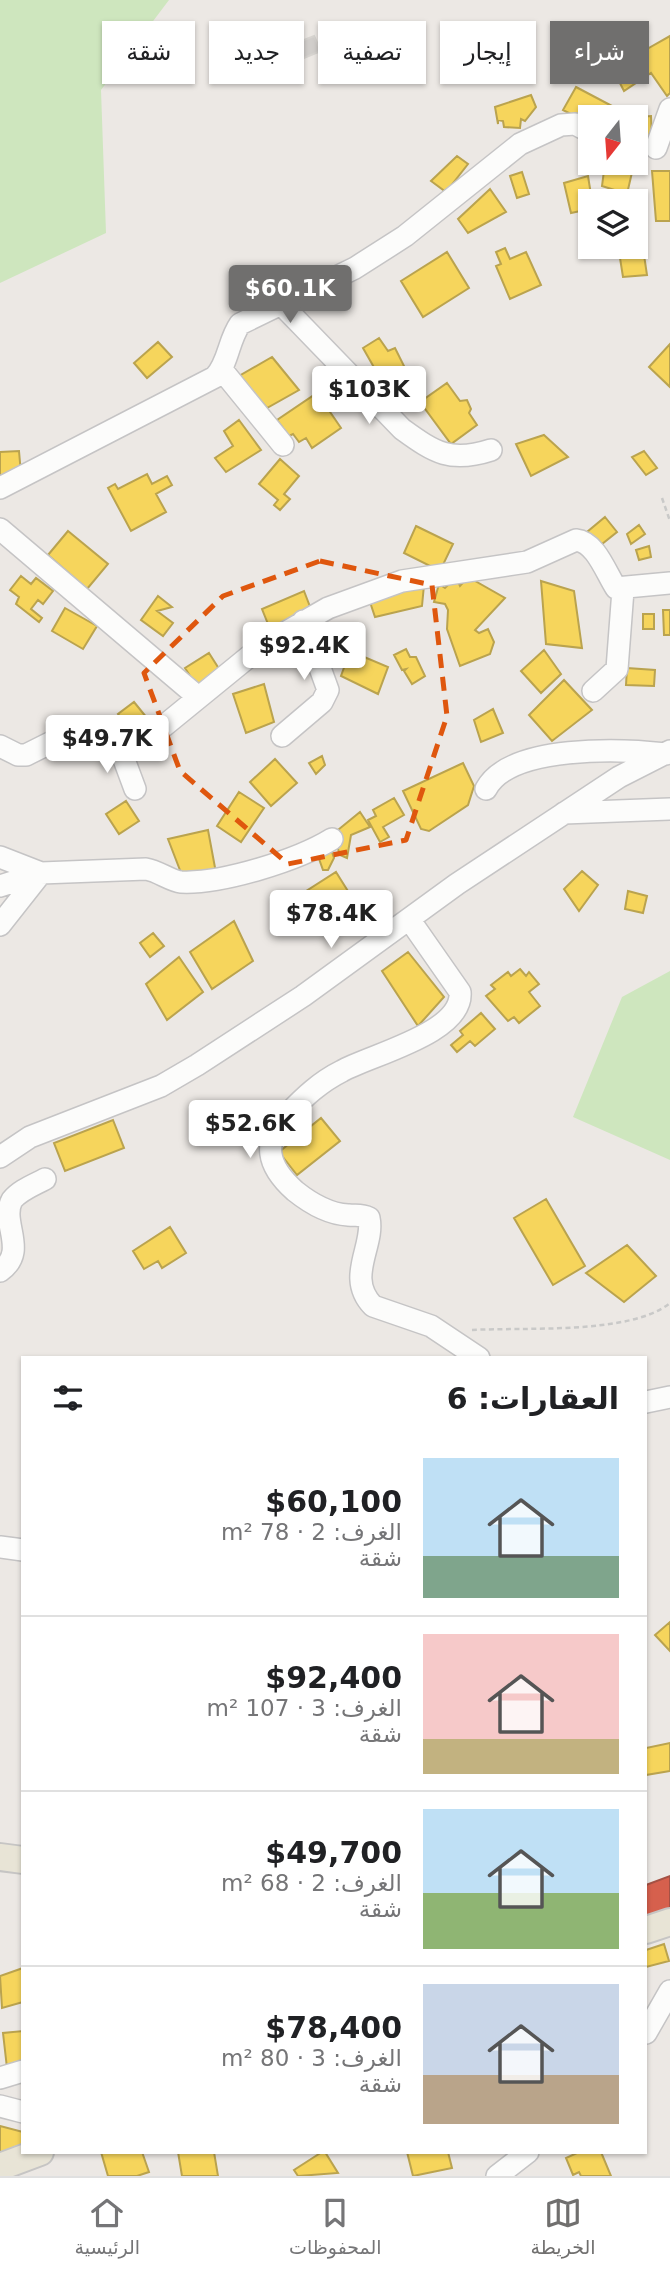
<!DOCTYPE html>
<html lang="ar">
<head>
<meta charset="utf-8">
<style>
  body { margin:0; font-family:"DejaVu Sans","Noto Naskh Arabic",sans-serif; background:#f2f2f2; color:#202124; direction:rtl; height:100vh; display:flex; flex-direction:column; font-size:26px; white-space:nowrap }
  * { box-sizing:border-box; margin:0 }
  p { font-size:23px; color:#757577 }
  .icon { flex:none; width:38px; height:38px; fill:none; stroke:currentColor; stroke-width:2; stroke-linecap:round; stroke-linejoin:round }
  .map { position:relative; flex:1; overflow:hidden; direction:ltr }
  .side { position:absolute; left:21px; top:1356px; width:626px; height:798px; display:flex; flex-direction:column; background:#fff; border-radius:0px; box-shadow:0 2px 5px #0004; direction:rtl }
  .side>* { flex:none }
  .top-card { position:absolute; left:21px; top:21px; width:628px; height:63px; direction:rtl; display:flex; gap:14px }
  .needle { width:46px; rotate:197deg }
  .tools { position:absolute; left:578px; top:105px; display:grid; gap:14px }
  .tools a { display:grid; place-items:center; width:70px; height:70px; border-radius:0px; background:#fff; box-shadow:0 2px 5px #0004; font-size:35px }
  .price { position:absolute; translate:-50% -60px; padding:0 16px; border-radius:7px; background:#fff; color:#222; font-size:23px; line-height:46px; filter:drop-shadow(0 2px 4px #0008) }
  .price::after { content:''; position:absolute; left:50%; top:42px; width:21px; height:16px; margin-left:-10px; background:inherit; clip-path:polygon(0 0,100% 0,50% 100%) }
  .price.active { background:#706f6e; color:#fff }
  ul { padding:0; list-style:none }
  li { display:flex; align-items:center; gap:21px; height:175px; padding:0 28px }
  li+li { border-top:2px solid #e0e0e0 }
  li span { display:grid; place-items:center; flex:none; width:196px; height:140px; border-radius:0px; color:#555 }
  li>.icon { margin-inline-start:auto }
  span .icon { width:84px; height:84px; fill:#fffc; stroke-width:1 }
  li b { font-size:30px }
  h2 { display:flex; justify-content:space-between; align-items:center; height:84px; padding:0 28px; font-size:30px }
  .tag { padding:0 24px; border-radius:0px; background:#fff; box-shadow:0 2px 5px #0004; font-size:24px; line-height:63px }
  .tag.active { background:#706f6e; color:#fff }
  .menu { display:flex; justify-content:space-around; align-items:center; height:98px; border-top:2px solid #e0e0e0; background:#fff; font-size:19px; color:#757577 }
  .menu a { display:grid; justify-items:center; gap:4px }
  .menu .active { color:#706f6e }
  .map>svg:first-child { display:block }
</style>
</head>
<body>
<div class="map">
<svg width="670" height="2176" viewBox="0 0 670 2176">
  <rect width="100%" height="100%" fill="#ece8e4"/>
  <path fill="#cee6be" d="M0,0H169L101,90L106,233L0,283Z
    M670,971V1160L573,1117L622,997Z"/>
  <path fill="#f6d55c" stroke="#baa34e" stroke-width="2" d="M636,33L647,49L670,36V93L667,96L651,73L624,91L603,50Z
    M576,87L612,106L606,117H590V124L563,110Z
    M531,95L536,107L525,121L521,119L520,128L504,127L503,121L498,120V124L495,107Z
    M651,116L652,142L635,143V117Z
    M457,156L468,164L446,192L431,181Z
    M605,163L633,168L627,194L602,186Z
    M652,171H670V221H656Z
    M522,172L529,194L517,198L510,176Z
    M588,176L592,201L590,209L571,213L564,183Z
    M490,189L506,212L468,233L458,219Z
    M609,247H634V252L610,254Z
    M505,248L510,259L526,252L541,285L510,299L496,266L501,264L496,252Z
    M447,252L469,288L423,317L401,281Z
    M644,255L647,275L623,277L620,258Z
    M379,338L388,351L395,348L411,380L388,392L363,348Z
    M158,342L172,357L147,378L134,363Z
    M670,344V387L649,367Z
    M272,357L299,390L267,408L239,376Z
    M447,383L460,401L467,400L471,409L469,413L477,425L451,444L420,402Z
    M317,393L341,428L312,448L306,438L299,442L293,434L289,436L277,420Z
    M239,420L261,450L226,472L215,458L233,446L224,431Z
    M544,435L568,457L531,476L516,444Z
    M19,451L21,474L0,476V452Z
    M644,451L657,468L646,475L632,457Z
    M280,459L299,476L284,494L290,499L280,510L274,505L278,500L259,484Z
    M147,474L152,484L167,476L172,485L156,494L166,512L131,531L108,488L115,484L118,489Z
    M605,517L617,532L597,548L581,537Z
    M639,525L645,534L631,544L627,534Z
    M416,526L453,544L440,571L404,553Z
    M68,531L108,564L87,589L48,555Z
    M649,546L651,557L639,560L636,550Z
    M21,576L31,584L36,578L53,591L43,604L38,600L31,609L42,618L39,622L16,604L19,597L10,590Z
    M456,577L460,586L468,577L505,598L475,630L479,633L488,629L494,642L490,654L460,666L447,629L448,610L445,604L434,602L439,584L445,588Z
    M541,581L574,591L582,648L546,644Z
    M424,585L422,606L375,617L369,599Z
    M304,591L312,612L270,629L262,609Z
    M158,596L172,607L157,611L173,623L163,636L141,620Z
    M65,608L97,626L83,649L52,631Z
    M663,610H670V635H664Z
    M643,614H654V629H643Z
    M406,649L410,657H416L425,676L412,684L404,671L406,669L402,670L394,655Z
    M544,650L561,674L541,693L521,671Z
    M350,651L388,667L378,694L341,676Z
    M209,653L221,672L197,687L185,668Z
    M627,668L655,670L654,686L626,685Z
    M564,680L592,710L552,741L529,715Z
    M264,684L274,722L246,733L233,694Z
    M134,702L156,729L146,735L133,720L125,723L118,714Z
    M493,709L503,733L481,742L474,720Z
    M322,756L325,765L316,774L309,763Z
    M275,759L297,783L271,806L250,782Z
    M463,763L474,786L468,805L429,831L421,829L403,791Z
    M239,792L264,808L241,842L217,826Z
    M394,798L404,815L383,827L389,837L380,842L368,820L376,816L373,810Z
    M126,801L139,821L119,834L106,814Z
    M360,812L370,827L351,835L347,858L340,855L333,834Z
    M208,830L216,873L183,878L168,839Z
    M331,849L334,858L328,870H323L318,856Z
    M582,871L598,885L579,911L564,889Z
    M336,872L351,896L305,926L289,902Z
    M628,891L647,896L643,913L625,909Z
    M234,921L253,961L212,989L190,952Z
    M153,933L164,946L150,957L140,943Z
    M408,952L444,997L418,1026L382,971Z
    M179,957L203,992L167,1020L146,984Z
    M520,969L526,976L529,972L539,984L529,992L540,1006L519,1023L514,1017L508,1021L486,996L495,989L491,985L508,972L511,976Z
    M481,1013L495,1029L475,1046L470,1041L457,1052L451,1045L463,1035L460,1031Z
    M321,1118L340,1141L297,1175L279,1152Z
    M113,1120L124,1148L65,1171L54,1143Z
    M546,1199L585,1266L553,1285L514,1218Z
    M170,1227L186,1253L162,1268L158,1261L144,1269L133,1251Z
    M627,1245L656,1276L624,1302L586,1273Z
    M670,1622V1651L655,1635Z
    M670,1743V1771L646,1775V1748Z
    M664,1944L669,1961L646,1967V1950Z
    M23,1968V2002L2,2008L0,1976Z
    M23,2031V2066L7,2068L3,2033Z
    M0,2126L23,2132V2146L0,2156Z
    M101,2152H142L149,2172L137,2176H108Z
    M178,2152H214L218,2176H182Z
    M322,2152H325L338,2173L298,2176L294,2170Z
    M407,2152H448L452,2168L413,2176Z
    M579,2152H601L611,2176H581L579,2172L573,2175L566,2158Z"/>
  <path fill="#d6604d" stroke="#a45144" stroke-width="2" d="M670,1876V1908L646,1917V1885Z"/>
  <path fill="#d1cecb" stroke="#d7d4d0" stroke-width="2" d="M314,36L321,51L287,65L281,49Z"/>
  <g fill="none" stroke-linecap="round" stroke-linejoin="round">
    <g stroke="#c5c4c5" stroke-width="24">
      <path id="minor" d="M656,148L670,109
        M282,305L402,429C435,453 451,463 491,450
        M222,370L283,445
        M0,488L215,377C229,362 228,341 240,324L355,268L405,236L520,144L561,125L575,124L590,132
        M0,529L198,697
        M593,691L617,669L623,590
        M282,736L322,702L328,690L303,621
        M0,746L18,755H26L74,731C97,737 120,751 143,743L262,646L328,608L402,581L527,562L576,540C596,542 606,573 616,588L670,583
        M119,746L135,789
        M486,789C510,744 623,749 666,754
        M564,813L670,809
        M0,857L41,873L0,925
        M0,886L41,873L146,869C158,871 171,881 181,882C222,884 298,860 332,839
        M409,919L460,992C464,1033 370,1055 342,1071C320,1082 304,1097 288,1114C261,1142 267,1166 295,1191C310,1203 329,1214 348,1215C356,1216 361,1214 369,1218C375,1246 345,1277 373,1306L431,1326L479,1358
        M0,1157L30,1137L161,1086L197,1065L303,996L457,884L619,777L670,751
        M0,1271C29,1251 0,1223 12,1200C20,1190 34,1185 45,1179
        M646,1402L670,1397
        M0,1547L23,1550
        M646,2033L670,1991
        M0,2078L23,2071
        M0,2106L23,2112
        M497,2176L528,2152"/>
    </g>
    <g stroke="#c6c5c4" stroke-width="30">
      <path id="major" d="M0,1857L23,1860
        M646,1930L670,1922
        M0,2167L40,2152"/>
    </g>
    <path stroke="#c9c9c8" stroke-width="2.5" stroke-dasharray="5 3.5" stroke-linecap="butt" d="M662,498L670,521
      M472,1330C523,1327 631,1335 670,1303"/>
    <use href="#minor" stroke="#fcfcfb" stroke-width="21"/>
    <use href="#major" stroke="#e8e4d6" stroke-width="26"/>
  </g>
  <path fill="none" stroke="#df570e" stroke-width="5" stroke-dasharray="14 9" stroke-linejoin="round" d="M320,561L432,585L447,716L406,840L288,864L180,771L144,673L223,596Z"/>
</svg>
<div class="tools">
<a><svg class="needle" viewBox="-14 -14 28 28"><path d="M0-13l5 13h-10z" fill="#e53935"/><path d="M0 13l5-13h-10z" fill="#757577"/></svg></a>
<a><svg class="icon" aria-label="layers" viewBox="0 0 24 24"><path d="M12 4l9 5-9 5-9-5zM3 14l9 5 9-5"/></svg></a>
</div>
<b class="price active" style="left:290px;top:325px">$60.1K</b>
<b class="price" style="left:369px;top:426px">$103K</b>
<b class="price" style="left:304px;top:682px">$92.4K</b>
<b class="price" style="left:107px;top:775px">$49.7K</b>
<b class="price" style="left:331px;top:950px">$78.4K</b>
<b class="price" style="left:250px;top:1160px">$52.6K</b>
<div class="top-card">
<a class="tag active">شراء</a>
<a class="tag">إيجار</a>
<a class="tag">تصفية</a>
<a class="tag">جديد</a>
<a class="tag">شقة</a>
</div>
<section class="side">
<h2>العقارات: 6<svg class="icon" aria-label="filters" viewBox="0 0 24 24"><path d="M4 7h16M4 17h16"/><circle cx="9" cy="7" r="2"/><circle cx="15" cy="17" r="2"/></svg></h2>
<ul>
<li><span style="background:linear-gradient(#bfe0f5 70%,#7fa58c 0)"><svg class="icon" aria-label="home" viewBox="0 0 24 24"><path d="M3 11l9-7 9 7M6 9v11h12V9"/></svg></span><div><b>$60,100</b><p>الغرف: 2 · 78 m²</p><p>شقة</p></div></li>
<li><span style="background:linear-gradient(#f6c9c9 75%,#c2b280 0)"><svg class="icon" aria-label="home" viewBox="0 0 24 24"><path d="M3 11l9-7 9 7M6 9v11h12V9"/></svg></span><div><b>$92,400</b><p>الغرف: 3 · 107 m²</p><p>شقة</p></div></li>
<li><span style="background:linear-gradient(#bfe0f5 60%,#8fb573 0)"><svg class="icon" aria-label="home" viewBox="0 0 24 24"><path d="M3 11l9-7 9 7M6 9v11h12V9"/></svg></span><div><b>$49,700</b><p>الغرف: 2 · 68 m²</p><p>شقة</p></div></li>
<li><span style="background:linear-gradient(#c9d6e8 65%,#b9a48a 0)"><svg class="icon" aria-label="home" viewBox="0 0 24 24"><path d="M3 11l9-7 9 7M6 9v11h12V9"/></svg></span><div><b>$78,400</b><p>الغرف: 3 · 80 m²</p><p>شقة</p></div></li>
</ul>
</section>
</div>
<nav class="menu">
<a class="active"><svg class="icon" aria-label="map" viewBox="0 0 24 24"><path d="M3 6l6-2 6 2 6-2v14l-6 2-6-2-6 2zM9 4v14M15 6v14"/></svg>الخريطة</a>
<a><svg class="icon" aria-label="saved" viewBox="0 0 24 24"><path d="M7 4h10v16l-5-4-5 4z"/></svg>المحفوظات</a>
<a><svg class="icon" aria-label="home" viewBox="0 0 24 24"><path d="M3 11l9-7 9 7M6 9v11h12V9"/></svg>الرئيسية</a>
</nav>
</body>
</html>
